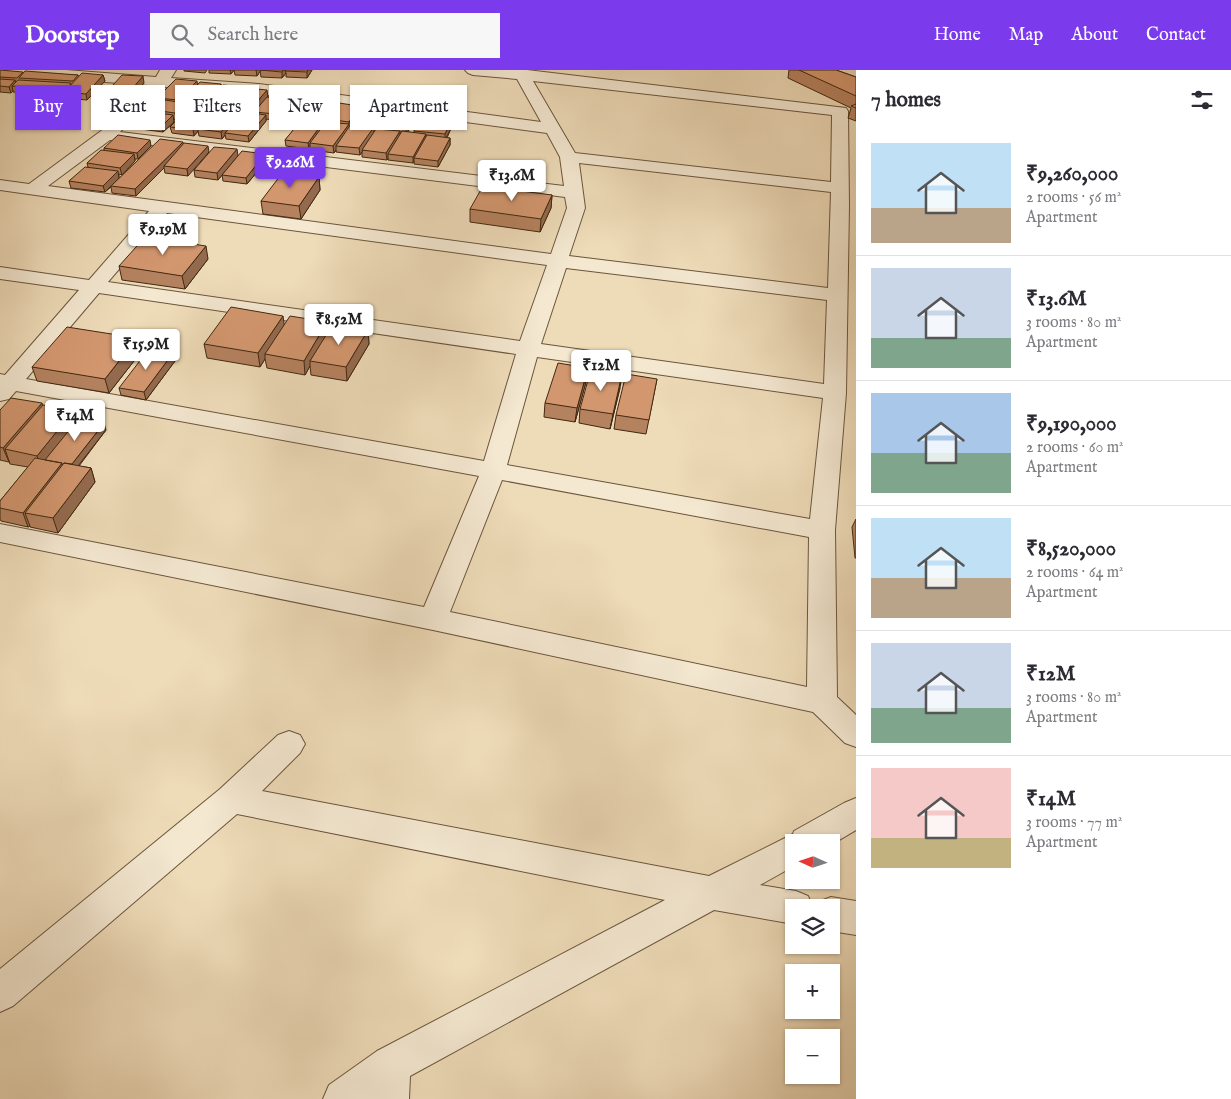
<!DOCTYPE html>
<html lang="en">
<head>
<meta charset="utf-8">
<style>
  body { margin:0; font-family:"IM FELL English",serif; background:#f7f7f7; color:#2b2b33; height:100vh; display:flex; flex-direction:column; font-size:19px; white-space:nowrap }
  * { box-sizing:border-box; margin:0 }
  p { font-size:16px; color:#7c7c81 }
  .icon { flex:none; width:28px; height:28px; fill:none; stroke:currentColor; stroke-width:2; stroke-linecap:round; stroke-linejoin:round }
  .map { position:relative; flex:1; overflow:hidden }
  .sheet { display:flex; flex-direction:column; background:#fff; width:375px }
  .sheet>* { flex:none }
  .guide { position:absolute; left:15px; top:15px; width:475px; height:45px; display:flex; gap:10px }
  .needle { width:32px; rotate:273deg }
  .fabs { position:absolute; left:785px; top:764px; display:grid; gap:10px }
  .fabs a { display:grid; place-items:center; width:55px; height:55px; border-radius:0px; background:#fff; box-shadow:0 1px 4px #0004; font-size:25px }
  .price { position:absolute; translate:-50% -42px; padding:0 11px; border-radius:5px; background:#fff; color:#222; font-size:16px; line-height:32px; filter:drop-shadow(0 1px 2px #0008) }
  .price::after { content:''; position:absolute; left:50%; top:30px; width:15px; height:11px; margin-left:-8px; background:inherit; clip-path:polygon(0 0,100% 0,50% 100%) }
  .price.active { background:#7c3aed; color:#fff }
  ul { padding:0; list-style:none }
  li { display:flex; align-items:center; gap:15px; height:125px; padding:0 15px }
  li+li { border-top:1px solid #e1e1e2 }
  li span { display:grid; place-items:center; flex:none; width:140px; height:100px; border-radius:0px; color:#555 }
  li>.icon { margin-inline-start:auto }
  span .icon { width:60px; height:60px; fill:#fffc; stroke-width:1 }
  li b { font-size:21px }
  h2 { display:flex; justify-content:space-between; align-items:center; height:60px; padding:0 15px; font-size:21px }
  .chip { padding:0 18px; border-radius:0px; background:#fff; box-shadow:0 1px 4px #0004; font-size:18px; line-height:45px }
  .chip.active { background:#7c3aed; color:#fff }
  header { display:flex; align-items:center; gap:30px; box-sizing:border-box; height:70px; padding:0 25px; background:#7c3aed; color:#fff }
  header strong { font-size:24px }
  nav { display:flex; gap:28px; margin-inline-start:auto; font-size:18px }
  .search { width:350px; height:45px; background:#f7f7f7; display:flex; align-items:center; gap:12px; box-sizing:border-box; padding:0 18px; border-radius:0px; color:#7c7c81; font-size:19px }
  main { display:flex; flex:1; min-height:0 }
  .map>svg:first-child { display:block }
</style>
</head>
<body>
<header>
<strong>Doorstep</strong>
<div class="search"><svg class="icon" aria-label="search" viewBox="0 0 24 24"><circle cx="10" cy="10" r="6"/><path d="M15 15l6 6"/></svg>Search here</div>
<nav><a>Home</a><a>Map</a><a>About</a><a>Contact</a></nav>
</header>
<main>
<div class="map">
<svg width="856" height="1029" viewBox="0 0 856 1029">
  <rect width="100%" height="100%" fill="#eedbb8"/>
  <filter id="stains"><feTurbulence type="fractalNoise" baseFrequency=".004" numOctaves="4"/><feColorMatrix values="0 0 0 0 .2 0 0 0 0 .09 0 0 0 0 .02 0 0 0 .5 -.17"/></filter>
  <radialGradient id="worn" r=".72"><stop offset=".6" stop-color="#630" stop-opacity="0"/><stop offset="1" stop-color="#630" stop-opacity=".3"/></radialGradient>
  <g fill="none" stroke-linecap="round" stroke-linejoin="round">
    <g stroke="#6c553b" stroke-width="2">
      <path id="minor" d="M0,0H66L156,7L160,0H176L171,8L259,14L541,52L517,9L473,5L468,3L465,0H527L846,38L848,41L849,136L846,323L835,460L837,627L856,645V677L845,673L813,642L433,560L0,472V454L424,537L479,406L16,321L9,329L0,331V304L5,305L79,220L0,209V197L89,210L149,141L0,120V110L29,114L101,61L148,15L5,5L0,3ZM533,11L832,45L831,112L575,83ZM164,17L259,24L547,63L560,87L564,116L120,62ZM110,70L565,127L567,138L551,184L48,116ZM579,93L831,122L828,218L569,186L585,138ZM167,143L547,195L520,271L108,212ZM566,198L827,230L824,314L541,274ZM99,223L516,284L484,391L26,309ZM537,287L823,328L810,449L507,395ZM502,410L809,467L807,617L450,542Z
        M289,661L300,665L305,674L300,683L262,721L709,806L793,764L794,761L844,733L856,728V760L831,775V772H794V796L760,815L796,821L808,826L813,838H794V854L714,840L410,1006L409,1029H323L329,1015L377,981L665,830L237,744L13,936L0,942V899L220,719L278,665Z
        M831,827L856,831V865L831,861V838H816L818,832Z"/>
    </g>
    <use href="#minor" fill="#f4e8d1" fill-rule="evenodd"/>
  </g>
  <path fill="#b5825f" stroke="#412811" d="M0,0L24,3L78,5L79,7L103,5L105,11L87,30L66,28L65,26L13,22V21L11,23L0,22Z
    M184,0H207L205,3L184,1Z
    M209,0H234L231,4L209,3Z
    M234,0H312L307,8L286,7V3L282,8L261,7L260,1L257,6L235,5Z
    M789,0H836L856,7V51L848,48L851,38L788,8Z
    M144,13L128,32L106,30L105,24Z
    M197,15L244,17L245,19L268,27L299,37L288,52L266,49V51L249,72L226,69L225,65L222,69L199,66L198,61L194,66L172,63L170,57L187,40L176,50L174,49V52L163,62L133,58L131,52L146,42L145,39L157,29V28Z
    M337,36L359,39H382V42L414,48L408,62L414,63V61L453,47V54L447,68H450V75L438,97L414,94V91L413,93L388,90V88L387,90L362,87V81L360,85L336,82V80L334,83L311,80L310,77L309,79L286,76L285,70L304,49V47Z
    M184,73L188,106L165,103L164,98L136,126L112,123L111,117L105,122L71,118L69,111L88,97L87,93L104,80V78L151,76L138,89H135V91L122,105L119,104V108L183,74Z
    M265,84L266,91L247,114L223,111L222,105L218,110L195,107L194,100L238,86Z
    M319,107L320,120L301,149L263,144L261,131Z
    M552,125L551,138L540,162L470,152V139Z
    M208,189L185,219L122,210L119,196Z
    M284,255L328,262L368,260L369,274L347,311L311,305L310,296L305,305L267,298L265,289L260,297L207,288L204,274Z
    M141,282L109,323L37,311L32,297Z
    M173,283L175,291L146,330L121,325L119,318Z
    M588,298L586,312L575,352L544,347L545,333Z
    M657,309L646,364L614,359L616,345Z
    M620,318L610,359L579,353L580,339Z
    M42,336L74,340L77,351L106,360L79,396L91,398L95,412L58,463L30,457V456L28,457L1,451L0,449V431L28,397L10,394L9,391V392L0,390V340Z
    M856,449V488H855L852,457Z"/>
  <path fill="#946a4e" stroke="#412811" d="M230,0H234L231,4Z
    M256,0H261L257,6Z
    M283,0H287L285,1L286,3L282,8V2Z
    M308,0H312L307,8V2Z
    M103,5L105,11L87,30L86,24Z
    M143,6L144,13L128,32L127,25Z
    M15,10L17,16H12L13,21L11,23L9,17Z
    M197,11L198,17L182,31V33L179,36L178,30Z
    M221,14L222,21L205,34L206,39L205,40L204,34Z
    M244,17L245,24L228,37L229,42L228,43L227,37Z
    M267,20L268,27L255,42H254V43L251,46L250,40Z
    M299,31V37L288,52L287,45Z
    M186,33L187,39L176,50L175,43Z
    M337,33V40L327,49V53L326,56L325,49Z
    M359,36L360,42L350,52L351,56L336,76V80L334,83L333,76L349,54V52Z
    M212,39L213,45L198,59V61L194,66L193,59Z
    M382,39L383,45L375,55L374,58V63L360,85L359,78L372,59V55Z
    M240,41V48L225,63V65L222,69L221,62Z
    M414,42V48L406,65V58Z
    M173,45L174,52L163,62L162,56Z
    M266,45V51L249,72L248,66Z
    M453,47V54L445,70V64Z
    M324,51L325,58L310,73V77L309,79L308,73Z
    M400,61V68L388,84V88L387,90L386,83Z
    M426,64V71L414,88V91L413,93V87Z
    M450,68V75L438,97V91Z
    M150,70L151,76L138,89L137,83Z
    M183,72L184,78L164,96V98L136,126L135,119Z
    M208,76L209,82L188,106L187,99Z
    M237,79L238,86L218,110L217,103Z
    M134,84L135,91L122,105L120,98Z
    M265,84L266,91L247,114L246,108Z
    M118,101L119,108L105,122L103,116Z
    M319,107L320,120L301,149L299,136Z
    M552,125L551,138L540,162L541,149Z
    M206,176L208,189L185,219L182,206Z
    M283,246L285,260L265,284V289L260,297L258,283Z
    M327,252L328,266L310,291V296L305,305L304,291Z
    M368,260L369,274L347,311L346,297Z
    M137,268L141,282L109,323L105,309Z
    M173,283L175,291L146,330L144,322Z
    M588,298L586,312L575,352L577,338Z
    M622,304L620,318L610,359L613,344Z
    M42,333L46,348L5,379L9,391V392L3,378Z
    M74,340L78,355L42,400L37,386Z
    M104,353L106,360L71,405L69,398Z
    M62,393L66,408L25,443L30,456L28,457L23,443Z
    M91,398L95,412L58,463L53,448Z"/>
  <path fill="#d3976f" stroke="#412811" d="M0,0L23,2L17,8L0,7Z
    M260,0H283L282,2Z
    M286,0H308L307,2L285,1Z
    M799,0H836L856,7V26Z
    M25,1L78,5L73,11L19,8Z
    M82,3L103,5L86,24L64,22L66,20L12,16L18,10L71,13L67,19Z
    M122,5L143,6L127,25L105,24Z
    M0,9L15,10L9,17L0,16Z
    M176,9L197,11L178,30L157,28Z
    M200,12L221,14L204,34L182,31Z
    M223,15L244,17L227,37L205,34Z
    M246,18L267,20L250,40L228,37Z
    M267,27L299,31L287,45L254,42Z
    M157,29L186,33L175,43L145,39Z
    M316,31L337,33L325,49L304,47Z
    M339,33L359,36L349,52L327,49Z
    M856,34V38L851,36Z
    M190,36L212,39L193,59L170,57Z
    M361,36L382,39L372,55L350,52Z
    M217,39L240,41L221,62L198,59Z
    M384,39L414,42L406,58L375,55Z
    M143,41L173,45L162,56L131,52Z
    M244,42L266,45L248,66L225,63Z
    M422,44L453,47L445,64L414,61Z
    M302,49L324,51L308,73L285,70Z
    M326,52L349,54L333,76L310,73Z
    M351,54L374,57L359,78L336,76Z
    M376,59L400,61L386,83L362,80Z
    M402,61L426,64L413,87L388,84Z
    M118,65L150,70L137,83L104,78Z
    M427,65L450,68L438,91L414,88Z
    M160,69L183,72L135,119L111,116Z
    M184,73L208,76L187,99L164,96Z
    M214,77L237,79L217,103L194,100Z
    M101,80L134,84L120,98L87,93Z
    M242,81L265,84L246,108L222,105Z
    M85,97L118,101L103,116L69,111Z
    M283,102L319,107L299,136L261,131Z
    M483,116L552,125L541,149L470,139Z
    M145,167L206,176L182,206L119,196Z
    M231,237L283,246L258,283L204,274Z
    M290,246L327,252L304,291L265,284Z
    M333,254L368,260L346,297L310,291Z
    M67,257L137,268L105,309L32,297Z
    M149,279L173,283L144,322L119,318Z
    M558,293L588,298L577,338L545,333Z
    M591,299L622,304L613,344L580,339Z
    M626,304L657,309L649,350L616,345Z
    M11,328L42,333L3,378L0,377V340Z
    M43,335L74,340L37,386L5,379Z
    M79,348L104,353L72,394L64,393L62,395V393L45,390Z
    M35,388L62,393L23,443L0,438V431Z
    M64,393L91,398L53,448L25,443Z"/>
  <rect width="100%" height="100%" filter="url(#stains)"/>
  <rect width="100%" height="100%" fill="url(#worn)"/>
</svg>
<div class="fabs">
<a><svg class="needle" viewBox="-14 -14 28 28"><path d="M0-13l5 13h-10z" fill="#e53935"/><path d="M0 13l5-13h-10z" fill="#7c7c81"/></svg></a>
<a><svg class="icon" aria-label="layers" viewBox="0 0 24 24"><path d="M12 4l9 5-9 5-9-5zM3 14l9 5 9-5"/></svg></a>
<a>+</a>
<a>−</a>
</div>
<b class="price active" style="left:290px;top:119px">₹9.26M</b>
<b class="price" style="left:512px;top:132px">₹13.6M</b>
<b class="price" style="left:163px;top:186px">₹9.19M</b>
<b class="price" style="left:339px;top:276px">₹8.52M</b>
<b class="price" style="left:146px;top:301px">₹15.9M</b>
<b class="price" style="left:601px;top:322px">₹12M</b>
<b class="price" style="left:75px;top:372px">₹14M</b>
<div class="guide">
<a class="chip active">Buy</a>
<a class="chip">Rent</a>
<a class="chip">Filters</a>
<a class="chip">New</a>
<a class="chip">Apartment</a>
</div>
</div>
<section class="sheet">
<h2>7 homes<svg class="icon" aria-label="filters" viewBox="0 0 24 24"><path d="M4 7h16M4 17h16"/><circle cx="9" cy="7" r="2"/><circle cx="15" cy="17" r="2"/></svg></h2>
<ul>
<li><span style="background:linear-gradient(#bfe0f5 65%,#b9a48a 0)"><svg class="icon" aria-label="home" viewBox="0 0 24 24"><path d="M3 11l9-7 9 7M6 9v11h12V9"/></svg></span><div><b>₹9,260,000</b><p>2 rooms · 56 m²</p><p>Apartment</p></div></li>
<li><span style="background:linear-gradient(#c9d6e8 70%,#7fa58c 0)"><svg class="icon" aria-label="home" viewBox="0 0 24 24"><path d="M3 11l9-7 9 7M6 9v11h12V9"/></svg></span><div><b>₹13.6M</b><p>3 rooms · 80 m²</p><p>Apartment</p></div></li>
<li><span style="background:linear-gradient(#a9c7e8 60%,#7fa58c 0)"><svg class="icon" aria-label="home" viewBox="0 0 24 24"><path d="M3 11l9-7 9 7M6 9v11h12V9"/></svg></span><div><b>₹9,190,000</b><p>2 rooms · 60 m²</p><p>Apartment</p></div></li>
<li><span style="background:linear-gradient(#bfe0f5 60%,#b9a48a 0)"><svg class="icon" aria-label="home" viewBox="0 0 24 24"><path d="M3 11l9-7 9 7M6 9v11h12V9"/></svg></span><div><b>₹8,520,000</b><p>2 rooms · 64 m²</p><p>Apartment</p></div></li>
<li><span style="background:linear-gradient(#c9d6e8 65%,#7fa58c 0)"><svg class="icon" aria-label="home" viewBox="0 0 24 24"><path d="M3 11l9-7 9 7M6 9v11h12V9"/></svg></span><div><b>₹12M</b><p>3 rooms · 80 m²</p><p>Apartment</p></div></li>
<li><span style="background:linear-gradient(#f6c9c9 70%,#c2b280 0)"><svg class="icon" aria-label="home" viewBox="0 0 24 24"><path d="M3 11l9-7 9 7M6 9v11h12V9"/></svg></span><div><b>₹14M</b><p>3 rooms · 77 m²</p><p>Apartment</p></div></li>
</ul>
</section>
</main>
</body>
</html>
